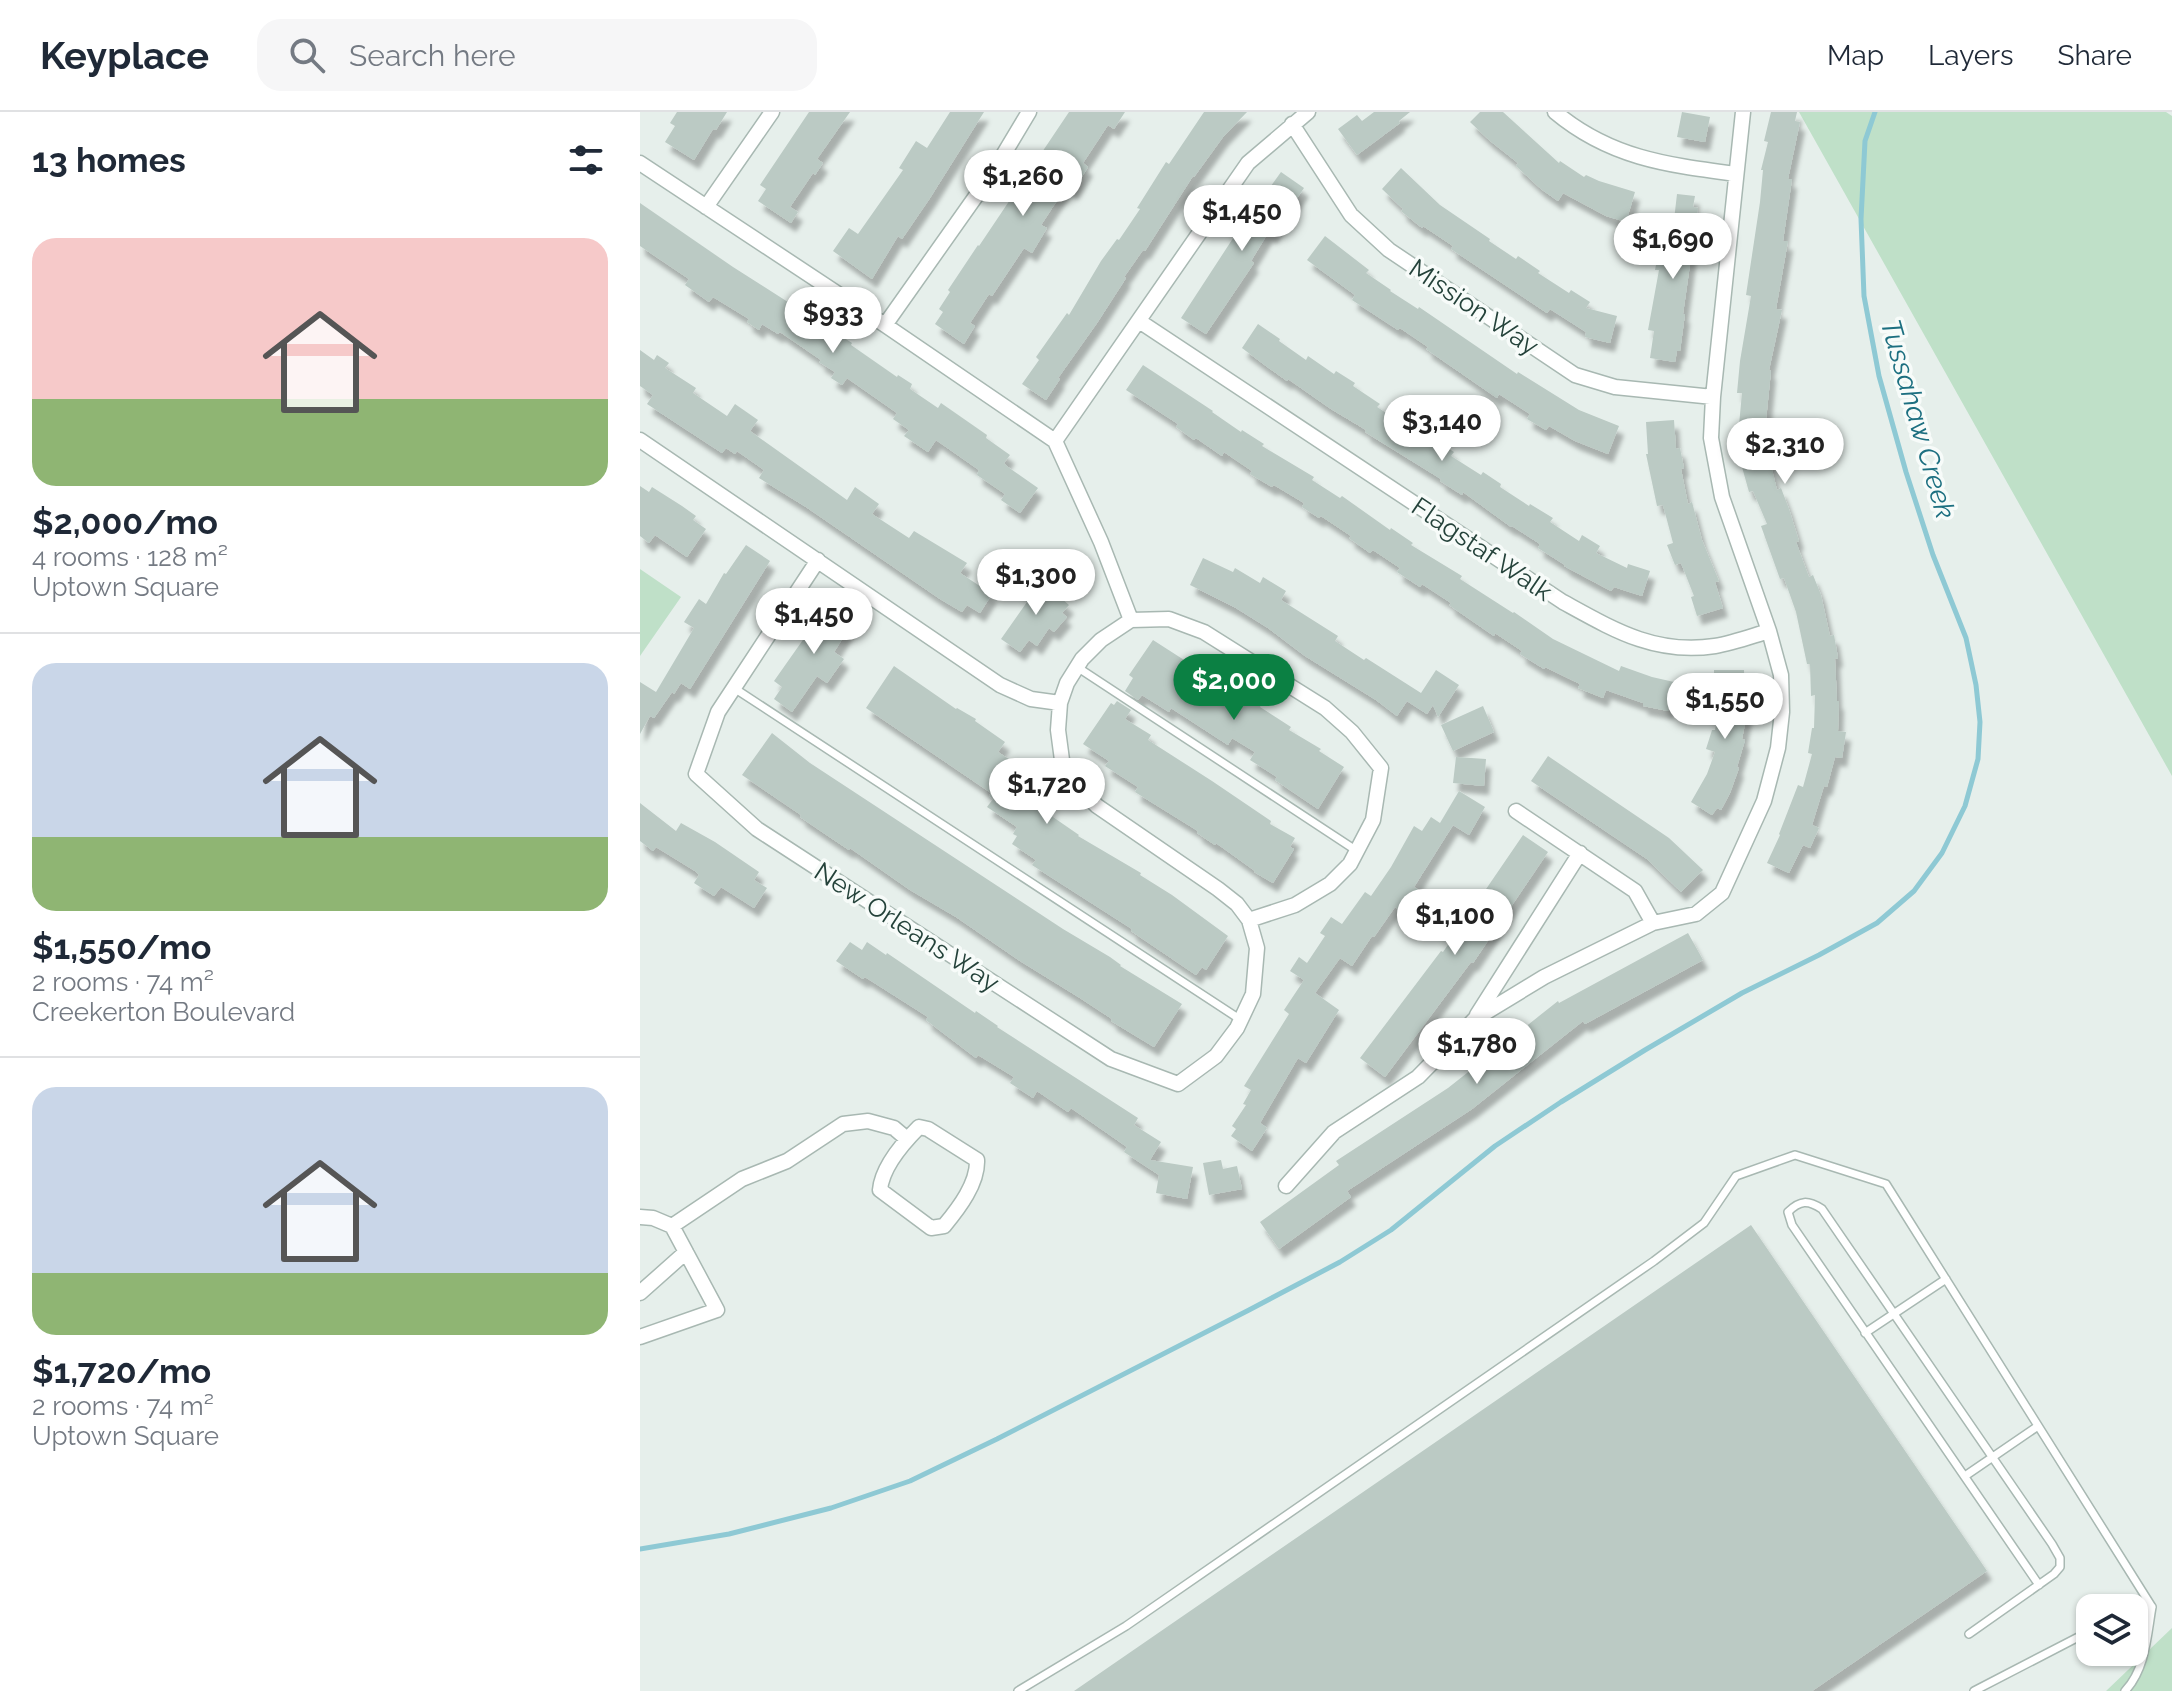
<!DOCTYPE html>
<html lang="en">
<head>
<meta charset="utf-8">
<style>
  body { margin:0; font-family:Raleway,sans-serif; background:#f6f6f7; color:#1f2937; height:100vh; display:flex; flex-direction:column; font-size:30px; white-space:nowrap }
  * { box-sizing:border-box; margin:0 }
  p { font-size:26px; color:#747a83 }
  .icon { flex:none; width:44px; height:44px; fill:none; stroke:currentColor; stroke-width:2; stroke-linecap:round; stroke-linejoin:round }
  .map { position:relative; flex:1; overflow:hidden }
  .panel { display:flex; flex-direction:column; background:#fff; width:640px }
  .panel>* { flex:none }
  .buttons { position:absolute; left:1436px; top:1482px; display:grid; gap:16px }
  .buttons a { display:grid; place-items:center; width:72px; height:72px; border-radius:16px; background:#fff; box-shadow:0 2px 6px #0004; font-size:40px }
  .price { position:absolute; translate:-50% -68px; padding:0 18px; border-radius:28px; background:#fff; color:#222; font-size:26px; line-height:52px; filter:drop-shadow(0 2px 4px #0008) }
  .price::after { content:''; position:absolute; left:50%; top:48px; width:24px; height:18px; margin-left:-12px; background:inherit; clip-path:polygon(0 0,100% 0,50% 100%) }
  .price.active { background:#0b8043; color:#fff }
  ul { padding:0; list-style:none }
  li { display:grid; align-content:center; gap:16px; height:424px; padding:0 32px }
  li+li { border-top:2px solid #e0e1e3 }
  li span { display:grid; place-items:center; height:248px; border-radius:24px; color:#555 }
  li>.icon { margin-inline-start:auto }
  span .icon { width:144px; height:144px; fill:#fffc; stroke-width:1 }
  li b { font-size:34px }
  h2 { display:flex; justify-content:space-between; align-items:center; height:96px; padding:0 32px; font-size:34px }
  header { display:flex; align-items:center; gap:48px; box-sizing:border-box; height:112px; padding:0 40px; background:#fff; border-bottom:2px solid #e0e1e3 }
  header strong { font-size:38px }
  nav { display:flex; gap:44px; margin-inline-start:auto; font-size:28px }
  .search { width:560px; height:72px; background:#f6f6f7; display:flex; align-items:center; gap:20px; box-sizing:border-box; padding:0 28px; border-radius:24px; color:#747a83; font-size:30px }
  main { display:flex; flex:1; min-height:0 }
  .map>svg:first-child { display:block }
</style>
</head>
<body>
<header>
<strong>Keyplace</strong>
<div class="search"><svg class="icon" aria-label="search" viewBox="0 0 24 24"><circle cx="10" cy="10" r="6"/><path d="M15 15l6 6"/></svg>Search here</div>
<nav><a>Map</a><a>Layers</a><a>Share</a></nav>
</header>
<main>
<section class="panel">
<h2>13 homes<svg class="icon" aria-label="filters" viewBox="0 0 24 24"><path d="M4 7h16M4 17h16"/><circle cx="9" cy="7" r="2"/><circle cx="15" cy="17" r="2"/></svg></h2>
<ul>
<li><span style="background:linear-gradient(#f6c9c9 65%,#8fb573 0)"><svg class="icon" aria-label="home" viewBox="0 0 24 24"><path d="M3 11l9-7 9 7M6 9v11h12V9"/></svg></span><div><b>$2,000/mo</b><p>4 rooms · 128 m²</p><p>Uptown Square</p></div></li>
<li><span style="background:linear-gradient(#c9d6e8 70%,#8fb573 0)"><svg class="icon" aria-label="home" viewBox="0 0 24 24"><path d="M3 11l9-7 9 7M6 9v11h12V9"/></svg></span><div><b>$1,550/mo</b><p>2 rooms · 74 m²</p><p>Creekerton Boulevard</p></div></li>
<li><span style="background:linear-gradient(#c9d6e8 75%,#8fb573 0)"><svg class="icon" aria-label="home" viewBox="0 0 24 24"><path d="M3 11l9-7 9 7M6 9v11h12V9"/></svg></span><div><b>$1,720/mo</b><p>2 rooms · 74 m²</p><p>Uptown Square</p></div></li>
</ul>
</section>
<div class="map">
<svg width="1532" height="1579" viewBox="0 0 1532 1579">
  <defs>
    <filter id="shadow"><feDropShadow dx="5" dy="9" stdDeviation="2" flood-color="#0004"/></filter>
  </defs>
  <rect width="100%" height="100%" fill="#e6efeb"/>
  <path fill="#bfe0c8" d="M1159,0H1526L1532,4V664Z
    M0,457L41,485L0,544Z
    M1532,1516V1579H1466Z"/>
  <g fill="none" stroke-linecap="round" stroke-linejoin="round">
    <path stroke="#8ec9d4" stroke-width="5" d="M0,1437L89,1422L191,1396L270,1369L357,1327L609,1198L700,1150L751,1118L855,1034L921,990L1005,938L1102,881L1179,843L1237,811L1274,779L1302,741L1325,694L1338,647L1340,610L1336,573L1326,526L1293,443L1266,360L1239,264L1224,184L1221,107L1225,29L1235,0"/>
  </g>
  <path fill="#bbcac4" filter="url(#shadow)" d="M37,0H87L76,18L73,17L54,48L25,30L35,14L30,11Z
    M169,0H210L177,47L183,51L175,63L173,61L150,95L158,100L151,111L118,89L126,77L120,73Z
    M310,0H344L290,86L262,127L258,124L232,167L193,139L209,116L218,122L263,58L259,56L276,29L287,36Z
    M429,0H485L474,17L468,13L443,51L448,55L433,79L426,75L401,113L407,116L392,141L384,136L352,184L349,182L330,211L335,214L324,232L295,212L303,200L299,197L310,180L308,178L338,133L339,134Z
    M564,0H607L583,25L554,65L553,64L505,139L503,138L484,165L486,166L457,211L418,266L420,267L406,288L382,272L399,248L396,245L427,201L429,203L461,149L477,127L479,128L500,97L497,96L526,50L529,52Z
    M734,0H770L759,9L760,11L717,43L698,17L717,3L722,9Z
    M840,0H863L919,51L920,49L944,65L946,63L959,69L995,80L986,110L966,104L923,81L918,89L901,77L876,54L878,51L849,28L830,10Z
    M1042,0L1070,5L1065,30L1037,25Z
    M1131,0H1157L1155,9L1160,10L1148,67H1152L1143,129H1148L1136,197L1142,198L1129,258L1131,259L1125,318L1130,317L1133,344L1129,345L1137,378L1141,376L1149,397L1159,429L1156,430L1169,465L1173,463L1181,483L1190,524L1194,523L1198,546L1195,547L1197,589H1199L1198,619L1206,620L1202,646L1195,645L1187,675L1184,674L1172,713L1179,716L1170,736L1163,733L1149,761L1127,751L1140,723L1139,722L1158,673L1163,675L1172,642L1168,641L1172,616H1174L1175,583L1171,584L1170,552H1167L1156,500L1144,466L1140,467L1121,414L1127,412L1113,379L1109,380L1102,355L1099,313L1102,281H1097L1100,249L1111,184L1106,183L1120,90L1123,58H1121L1128,30L1124,29Z
    M761,56L800,93L850,127L849,129L876,147L878,144L900,159L898,161L929,181L931,178L950,190L946,196L977,204L970,231L945,225L946,220L910,197L907,201L811,137L813,134L783,114L782,116L761,99L763,97L742,77Z
    M641,60L664,76L632,123L628,121L611,149L614,151L566,222L541,206L616,91L618,92Z
    M1037,82L1055,84L1053,95L1058,96L1043,202H1045L1040,239H1037L1035,250L1010,246L1014,219L1008,218L1019,158H1015L1019,137L1024,138L1029,107L1034,108Z
    M0,91L93,155L212,231L211,233L257,265L258,263L272,272L270,277L298,296L301,291L347,323L346,326L370,343L364,351L368,355L398,376L380,401L361,388L365,382L337,363L339,358L296,328L288,340L264,324L269,318L253,307L257,301L207,266L202,273L191,266L195,260L179,250L181,248L140,220L138,222L122,212L119,218L107,210L109,207L73,185L69,190L45,173L49,167L0,134Z
    M685,124L729,158L726,161L751,178L750,179L778,197L779,195L877,262L878,260L939,298L979,314L968,342L935,329L909,314L906,318L887,307L890,302L859,282L857,286L786,237L788,235L760,216L758,218L712,188L715,183L667,148Z
    M618,212L640,227L639,229L666,248L668,244L694,262L696,259L715,271L713,274L740,292L737,295L766,314L770,308L789,320L787,323L814,340L811,344L841,363L843,360L861,372L860,375L889,394L890,392L913,406L910,410L939,429L942,423L960,434L956,441L987,456L988,452L1010,459L1002,484L974,475L971,479L924,454L925,453L898,436L900,432L872,414L871,415L823,380L822,383L800,369L801,367L725,320L726,318L691,297L648,267L647,269L626,254L602,236Z
    M0,238L14,248L17,243L29,251L25,256L56,276L53,281L87,304L95,292L118,308L110,319L207,388L215,375L239,392L232,402L269,426L274,419L327,451L320,461L352,482L340,501L327,493L322,500L300,487L166,395L119,366L124,358L97,339L95,342L86,336L82,341L7,292L13,283L0,274Z
    M503,253L573,299L572,300L601,320L602,318L624,332L622,334L674,365L672,368L700,386L702,384L750,418L751,416L773,431L771,433L822,464L820,467L873,501L874,500L913,527L979,559L981,554L1012,565L1034,570L1028,599L1003,594V591L966,578L963,586L938,576L940,572L905,555L904,557L880,542L882,539L855,521L854,524L809,493L811,491L782,472L780,475L757,460L760,456L733,438L730,441L709,426L711,424L681,404L679,406L662,395L664,391L634,373L632,375L610,362L612,359L584,340L582,344L556,326L554,328L536,315L538,312L486,278Z
    M1034,308L1036,337L1040,336L1044,356L1041,357L1048,392L1052,390L1062,428L1079,469L1075,470L1083,496L1057,504L1051,485L1054,484L1041,451L1035,453L1027,433L1033,431L1023,393L1017,394L1006,342H1008L1006,310Z
    M0,374L9,380L12,375L42,394L56,404L53,408L66,417L47,445L15,423L9,431L0,424Z
    M106,433L130,449L50,577L41,571L34,582L32,580L14,606L10,604L0,622V570L16,580L54,516L44,510L59,487L66,492L84,461L86,462Z
    M563,446L593,460L595,456L620,471L623,465L646,479L641,488L698,524L695,529L724,548L726,546L781,581L796,558L819,573L798,605L793,593L787,602L767,589L757,604L736,588L665,544L628,516L596,496L550,473Z
    M399,467L429,493L422,501L427,505L414,520L409,516L397,534L389,528L380,540L361,527L387,490L383,487Z
    M196,491L217,504L194,540L204,547L187,571L177,564L152,600L134,587L142,575L134,569L172,515L170,514L179,500L188,505Z
    M513,528L569,564L570,562L621,593L620,595L651,615L649,618L681,637L679,639L704,655L678,697L635,668L637,665L610,648L615,640L592,626L588,633L531,596L529,600L502,583L498,588L485,579L493,566L489,563Z
    M254,554L316,597L317,596L336,607L335,609L365,630L358,640L390,661L378,678L412,700L410,703L439,723L438,724L501,761L500,763L532,783L588,824L566,858L562,855L556,863L491,819L492,817L392,753L396,748L372,732L377,724L373,722L377,715L347,695L353,687L349,684L351,681L226,596Z
    M1074,558H1104L1105,591L1109,592L1102,627L1105,628L1097,655L1099,656L1090,681L1081,698L1077,696L1072,703L1051,690L1067,662L1075,640L1066,637L1072,618H1075L1082,584L1074,585Z
    M477,589L491,598L485,607L511,623L508,628L572,669L631,709L630,712L655,726L650,735L654,737L633,771L614,760L615,759L576,731L575,733L557,721L558,719L495,680L498,675L465,654L469,649L443,632L471,591L474,593Z
    M843,594L854,620L813,639L801,613Z
    M132,621L170,651L423,817L470,845L481,853L480,854L542,892L514,935L471,909L472,907L440,886L380,849L316,805L270,778L210,736L209,738L191,726L160,705L161,703L102,663Z
    M908,644L1029,726L1063,758L1041,780L1007,747L891,669Z
    M816,645L846,647L844,674L813,671Z
    M819,679L845,695L829,723L813,713L774,775L782,780L767,803L755,795L734,825L732,824L712,854L700,846L675,881L699,898L666,951L658,946L620,1011L627,1016L612,1039L591,1024L596,1017L592,1014L606,993L603,992L611,978L604,974L649,902L644,898L664,868L650,859L659,845L667,851L685,824L680,821L691,805L702,812L725,780L731,784L751,755L774,714L782,719L791,705L800,711Z
    M0,691L36,719L41,711L75,730L119,760L114,768L127,776L114,796L81,775L74,784L54,771L59,763L55,759L16,735L13,739L0,729Z
    M883,723L908,740L833,851L831,850L745,965L720,946L801,839L803,840Z
    M1048,821L1063,848L945,912L943,909L832,997L707,1079L711,1085L639,1137L620,1110L699,1053L696,1049L808,976L918,889L919,891Z
    M210,830L222,838L227,830L246,843L247,841L335,901L336,899L358,914L357,915L498,1006L494,1013L521,1030L510,1048L553,1055L547,1087L516,1081L519,1063L484,1040L487,1035L431,996L428,1000L397,979L393,986L370,971L374,965L338,943L336,946L286,908L288,905L225,865L223,867L196,849Z
    M581,1048L583,1057L597,1054L602,1077L569,1083L563,1051Z
    M1111,1113L1347,1459L1172,1579H434Z"/>
  <g fill="none" stroke-linecap="round" stroke-linejoin="round">
    <g stroke="#a8b8b2" stroke-width="10">
      <path id="service" d="M437,555L717,739
        M94,576L601,908
        M1225,1221L1306,1167
        M1325,1364L1398,1314
        M1329,1522L1414,1462L1420,1455V1446L1412,1432L1182,1097C1168,1088 1160,1088 1148,1100L1152,1113L1399,1473
        M378,1579L486,1514L1014,1149L1064,1111L1096,1064L1155,1043L1246,1072L1512,1495L1494,1502
        M1334,1579L1450,1519
        M1485,1579C1506,1557 1507,1523 1512,1495"/>
    </g>
    <g stroke="#a8b8b2" stroke-width="17">
      <path id="minor" d="M915,0C970,46 1027,53 1096,62
        M652,12L711,103L749,138L935,263L975,275L1073,285
        M0,51L245,213L415,329L461,430L491,508
        M66,95L132,0
        M499,209L923,490C974,518 1015,543 1075,534C1093,531 1112,524 1129,519
        M245,213L353,60L389,0
        M0,328L360,573L391,587L420,591
        M415,329L608,51L668,0
        M178,448L78,600L56,662L117,717L471,947L538,972L576,944L597,916L613,882L617,836L609,808
        M529,507L564,520L685,596L712,620L741,656L733,708L710,752L690,772L655,793L609,808L597,792L578,777L457,694L437,674L422,648L418,618L420,591L427,571L442,547L461,528L491,508Z
        M876,699L995,779L1013,811
        M837,903L940,741
        M279,1015L288,1017L337,1048C338,1071 319,1096 304,1114L291,1116L240,1078C242,1055 263,1031 279,1015Z
        M646,1074L694,1020L778,965L835,907L904,865L1013,811L1056,802L1082,781L1124,689L1138,636L1142,600L1141,563L1129,519L1082,385L1071,326L1073,285L1103,0
        M0,1105L13,1106L32,1114L77,1198L0,1225
        M32,1114L102,1067L147,1049L203,1012L228,1009L254,1016L267,1027
        M0,1181L46,1140"/>
    </g>
    <use href="#service" stroke="#fff" stroke-width="7"/>
    <use href="#minor" stroke="#fff" stroke-width="14"/>
  </g>
  <g text-anchor="middle" dominant-baseline="central" stroke-width="7" stroke-linejoin="round" paint-order="stroke">
    <g font-size="26" fill="#24423a" stroke="#f7fbf9">
      <text transform="translate(834 195) rotate(34)">Mission Way</text>
      <text transform="translate(842 437) rotate(34)">Flagstaf Walk</text>
      <text transform="translate(267 815) rotate(33)">New Orleans Way</text>
    </g>
    <g font-size="28" font-style="italic" fill="#1c6f80" stroke="#f7fbf9">
      <text transform="translate(1278 307) rotate(74)">Tussahaw Creek</text>
    </g>
  </g>
</svg>
<div class="buttons">
<a><svg class="icon" aria-label="layers" viewBox="0 0 24 24"><path d="M12 4l9 5-9 5-9-5zM3 14l9 5 9-5"/></svg></a>
</div>
<b class="price" style="left:383px;top:106px">$1,260</b>
<b class="price" style="left:602px;top:141px">$1,450</b>
<b class="price" style="left:1033px;top:169px">$1,690</b>
<b class="price" style="left:193px;top:243px">$933</b>
<b class="price" style="left:802px;top:351px">$3,140</b>
<b class="price" style="left:1145px;top:374px">$2,310</b>
<b class="price" style="left:396px;top:505px">$1,300</b>
<b class="price" style="left:174px;top:544px">$1,450</b>
<b class="price active" style="left:594px;top:610px">$2,000</b>
<b class="price" style="left:1085px;top:629px">$1,550</b>
<b class="price" style="left:407px;top:714px">$1,720</b>
<b class="price" style="left:815px;top:845px">$1,100</b>
<b class="price" style="left:837px;top:974px">$1,780</b>
</div>
</main>
</body>
</html>
